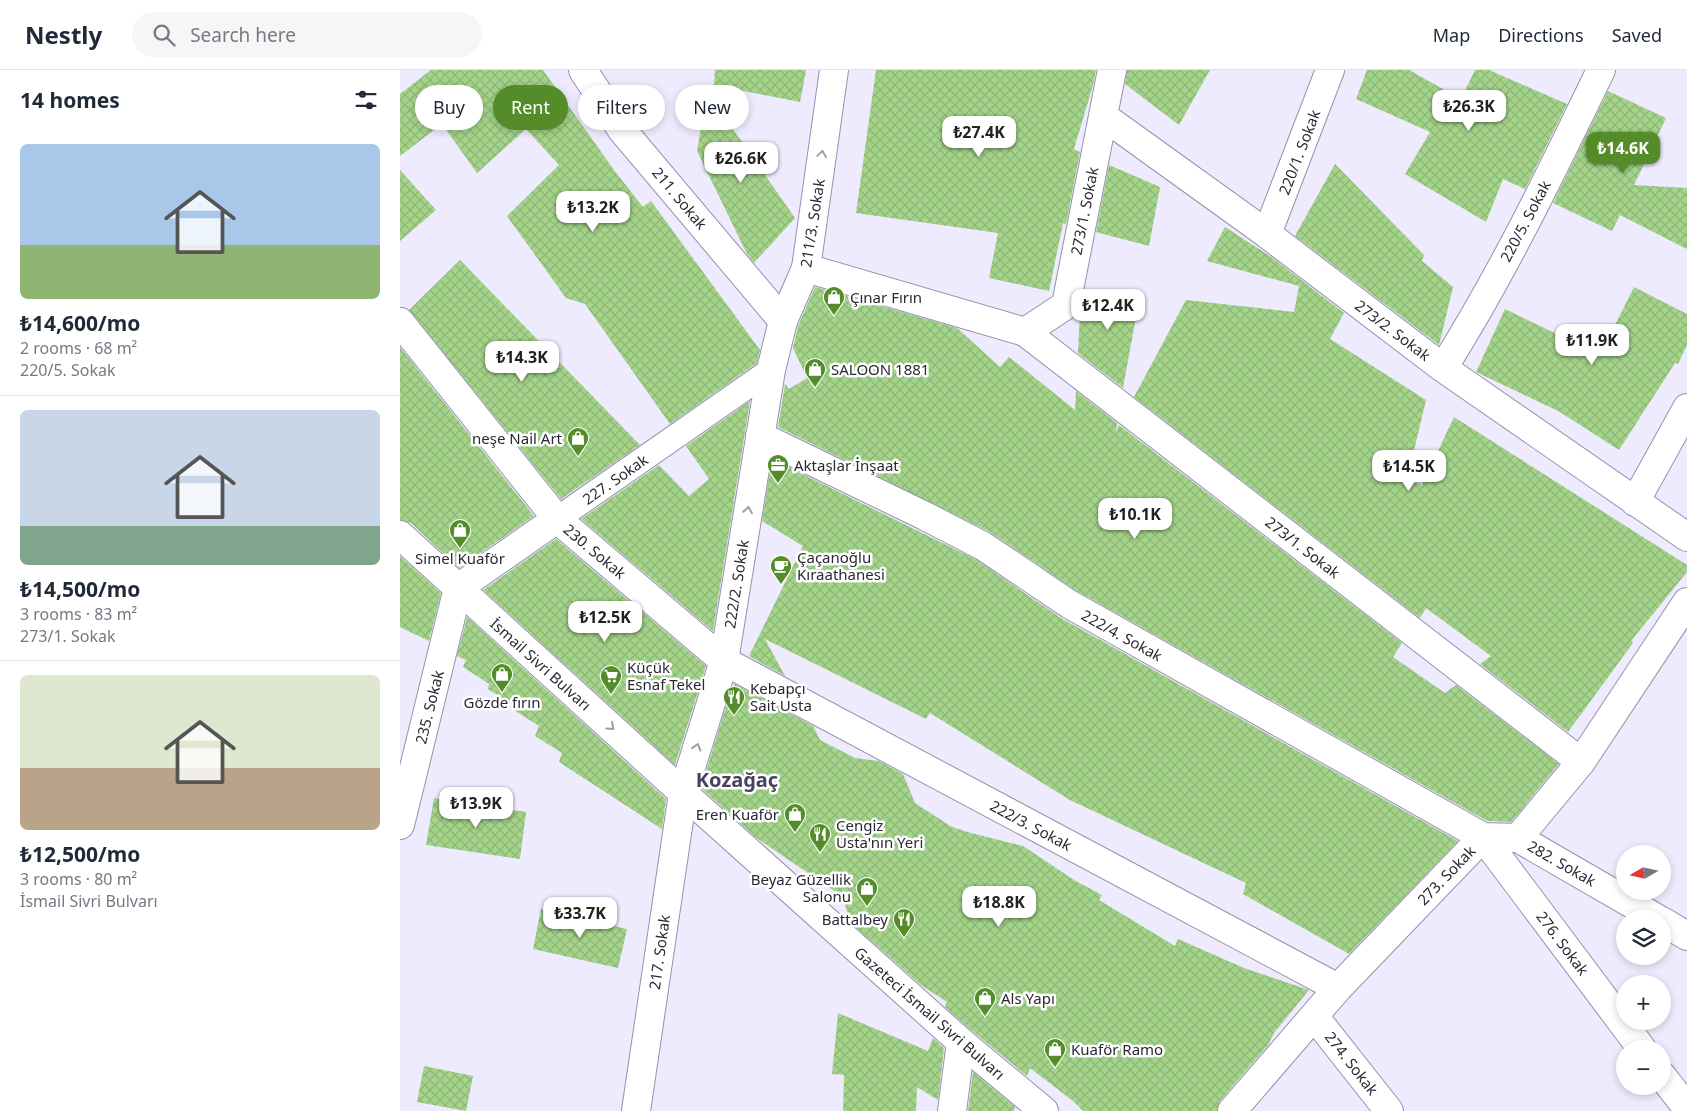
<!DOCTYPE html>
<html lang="en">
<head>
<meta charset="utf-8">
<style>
  body { margin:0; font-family:"Noto Sans",sans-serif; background:#f6f6f7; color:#1f2937; height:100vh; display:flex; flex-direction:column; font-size:19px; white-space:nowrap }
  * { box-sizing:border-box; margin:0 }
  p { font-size:16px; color:#747a83 }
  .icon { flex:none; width:28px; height:28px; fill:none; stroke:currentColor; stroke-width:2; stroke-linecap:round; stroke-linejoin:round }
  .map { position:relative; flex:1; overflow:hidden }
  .drawer { display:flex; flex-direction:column; background:#fff; width:400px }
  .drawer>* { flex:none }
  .top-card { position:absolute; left:15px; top:15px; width:475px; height:45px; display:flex; gap:10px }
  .needle { width:32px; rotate:261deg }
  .buttons { position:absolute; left:1216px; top:775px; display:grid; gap:10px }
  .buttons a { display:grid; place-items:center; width:55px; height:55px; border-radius:50%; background:#fff; box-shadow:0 2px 8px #0003; font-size:25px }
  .price { position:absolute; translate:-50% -42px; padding:0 11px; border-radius:10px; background:#fff; color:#222; font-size:16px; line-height:32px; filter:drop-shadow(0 1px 2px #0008) }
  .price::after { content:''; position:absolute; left:50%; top:30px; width:15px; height:11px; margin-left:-8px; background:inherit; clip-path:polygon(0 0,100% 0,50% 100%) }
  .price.active { background:#538c29; color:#fff }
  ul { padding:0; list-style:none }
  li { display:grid; align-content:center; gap:10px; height:265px; padding:0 20px }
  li+li { border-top:1px solid #e0e1e3 }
  li span { display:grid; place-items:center; height:155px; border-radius:8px; color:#555 }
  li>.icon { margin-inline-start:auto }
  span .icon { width:90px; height:90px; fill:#fffc; stroke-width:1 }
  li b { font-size:21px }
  h2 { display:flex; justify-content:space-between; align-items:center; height:60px; padding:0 20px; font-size:21px }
  .tag { padding:0 18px; border-radius:22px; background:#fff; box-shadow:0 2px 8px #0003; font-size:18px; line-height:45px }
  .tag.active { background:#538c29; color:#fff }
  header { display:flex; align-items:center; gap:30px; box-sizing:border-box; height:70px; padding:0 25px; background:#fff; border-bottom:1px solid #e0e1e3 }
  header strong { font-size:24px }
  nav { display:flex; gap:28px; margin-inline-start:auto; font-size:18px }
  .search { width:350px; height:45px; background:#f6f6f7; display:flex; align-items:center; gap:12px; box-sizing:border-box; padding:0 18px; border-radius:28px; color:#747a83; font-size:19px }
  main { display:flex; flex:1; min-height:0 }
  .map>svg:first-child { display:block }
</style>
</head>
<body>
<header>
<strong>Nestly</strong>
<div class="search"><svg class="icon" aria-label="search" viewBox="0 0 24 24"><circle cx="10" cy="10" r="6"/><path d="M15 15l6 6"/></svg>Search here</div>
<nav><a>Map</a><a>Directions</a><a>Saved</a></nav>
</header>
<main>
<section class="drawer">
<h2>14 homes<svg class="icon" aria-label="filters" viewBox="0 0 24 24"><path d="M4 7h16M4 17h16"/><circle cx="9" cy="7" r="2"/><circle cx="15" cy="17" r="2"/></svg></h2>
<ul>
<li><span style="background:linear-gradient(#a9c7e8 65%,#8fb573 0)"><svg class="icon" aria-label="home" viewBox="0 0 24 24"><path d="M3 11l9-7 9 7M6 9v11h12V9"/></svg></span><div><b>₺14,600/mo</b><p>2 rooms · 68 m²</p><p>220/5. Sokak</p></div></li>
<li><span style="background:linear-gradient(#c9d6e8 75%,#7fa58c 0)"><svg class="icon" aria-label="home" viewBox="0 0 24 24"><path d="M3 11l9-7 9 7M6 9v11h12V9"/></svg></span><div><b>₺14,500/mo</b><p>3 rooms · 83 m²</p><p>273/1. Sokak</p></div></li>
<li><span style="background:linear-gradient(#dfe7d0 60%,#b9a48a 0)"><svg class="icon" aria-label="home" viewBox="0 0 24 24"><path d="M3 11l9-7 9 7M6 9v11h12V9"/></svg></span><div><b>₺12,500/mo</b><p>3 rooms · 80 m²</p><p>İsmail Sivri Bulvarı</p></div></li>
</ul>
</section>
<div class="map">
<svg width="1287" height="1041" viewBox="0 0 1287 1041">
  <defs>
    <pattern id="building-cross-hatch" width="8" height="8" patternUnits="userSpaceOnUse" patternTransform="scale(1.25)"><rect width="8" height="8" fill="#a4d489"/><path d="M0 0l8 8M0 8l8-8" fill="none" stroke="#8db677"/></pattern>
  </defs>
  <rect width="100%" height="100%" fill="#eeebfe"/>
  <path fill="url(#building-cross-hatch)" d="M31,0H143L214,100L243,137L251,131L360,280L357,293L270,354L185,234L166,228L107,146L159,95L126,59L77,103L42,54L0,86V24Z
    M315,0H406L400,32L314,15Z
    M476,0H696L693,15L674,79L680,82L666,154L663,153L649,221L589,208L598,163L456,143Z
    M727,0H810L779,55L725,14Z
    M967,0H1009L1061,29L1075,0H1089L1167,34L1125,119L1103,109L1086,152L1005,104L1030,62L956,29Z
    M1208,21L1266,48L1234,115L1287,118V179L1220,145L1212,161L1153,133Z
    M307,22L395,148L354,193L347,184L297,81Z
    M935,94L1024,185L1022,191L1053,217L1039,275L895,166Z
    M709,95L760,117L749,176L696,162Z
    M0,100L36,140L0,171Z
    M825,157L870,186L944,243L930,269L1026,330L1007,410L1022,415L1054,347L1287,495V502L1231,571L1233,573L1168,662L1080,594L1091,586L1026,538L1020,548L734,327L786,230L894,242L899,216L807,191Z
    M60,190L240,375L161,429L9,240Z
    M415,217L557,258L600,297L609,287L675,340L676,321L717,353L716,362L719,355L1002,573L993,587L1045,623L1056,615L1159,694L1111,752L1087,751L677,521L590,462L378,357L385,314L389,319L407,308L393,278L398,256Z
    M1234,217L1287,244V275L1278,294L1275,293L1219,380L1160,342L1076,302L1105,239L1200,285Z
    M685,219L740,225L723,318L678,283L680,241Z
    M0,277L134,446L59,498L11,453L0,450Z
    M350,331L313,561L181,449L259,395L289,426L309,409L286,376Z
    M372,389L575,489L661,548L1058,771L949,884L843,824L846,813L670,730L530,643L526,649L365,569L385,606L349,586L403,476L362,451Z
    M156,469L306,596L275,695L83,520Z
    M0,486L41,523L29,571L0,557Z
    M67,547L266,729L262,759L159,692L162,683L135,666L139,656L111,638L112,634L88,619L89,614L63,597L66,590L57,586Z
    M335,614L413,656L420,670L455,688L479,691L503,704L515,733L552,757L571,763L623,776L674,810L702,825L699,830L775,876L778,869L844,898L909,920L874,963L868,975L820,1031L817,1041H683L673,1031L630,998L627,1006L571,960L545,937L547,932L521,915L451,853L442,826L355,767L301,718L330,623Z
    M34,728L126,742L120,789L26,775Z
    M141,839L227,859L218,898L133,879Z
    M438,943L528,981L533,968L544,978L538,1030L517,1017L516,1041H443L444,1005L432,1004Z
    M24,996L73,1006L66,1041L17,1032Z
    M573,1002L615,1037L614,1041H568Z"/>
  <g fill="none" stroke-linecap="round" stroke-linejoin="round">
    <g stroke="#9691ad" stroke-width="26">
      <path id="pedestrian" d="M157,449L371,300"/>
    </g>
    <g stroke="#9691ad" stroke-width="30">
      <path id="minor" d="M183,0L222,60L383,251
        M703,46L867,164L1043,298L1287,467
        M867,164L930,0
        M406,198L625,262L666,235L712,0
        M0,252L157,449L324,591L938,918
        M625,262L1181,692
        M1043,298C1103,203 1152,101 1201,0
        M360,366L525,446L583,476L669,534L1083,767L1242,979
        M1235,432L1287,338
        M0,755L58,518L157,449
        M1118,768L1258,849
        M1262,851L1287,866
        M914,946L989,1041
        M1262,1006L1287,1038
        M236,1041L283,723
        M552,1041L561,972
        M832,1041L938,918L1083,767L1118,768L1181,692L1287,532"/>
    </g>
    <g stroke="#9691ad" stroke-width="30">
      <path id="secondary" d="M0,465L283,723L561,972L644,1041
        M283,723L324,591L371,300L383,251L406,198L434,0"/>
    </g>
    <use href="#pedestrian" stroke="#fff" stroke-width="24"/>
    <use href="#minor" stroke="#fff" stroke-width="28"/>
    <use href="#secondary" stroke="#fff" stroke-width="28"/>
  </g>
  <defs><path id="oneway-chevron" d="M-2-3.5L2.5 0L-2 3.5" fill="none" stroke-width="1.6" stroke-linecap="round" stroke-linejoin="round" transform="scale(1.25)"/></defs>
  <g stroke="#9f9ea3">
    <use href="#oneway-chevron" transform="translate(422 84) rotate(-82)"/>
    <use href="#oneway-chevron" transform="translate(348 440) rotate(-81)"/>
    <use href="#oneway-chevron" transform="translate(211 657) rotate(42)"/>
    <use href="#oneway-chevron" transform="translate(297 677) rotate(-73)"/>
  </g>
  <defs>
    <g id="shop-pin" transform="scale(1.125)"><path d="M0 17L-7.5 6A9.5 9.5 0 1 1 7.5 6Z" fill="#538c29" stroke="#fff"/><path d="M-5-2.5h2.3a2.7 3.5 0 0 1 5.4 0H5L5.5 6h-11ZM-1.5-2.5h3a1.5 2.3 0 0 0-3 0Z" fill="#fff"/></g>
    <g id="office-pin" transform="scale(1.125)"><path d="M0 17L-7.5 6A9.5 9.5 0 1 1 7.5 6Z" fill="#538c29" stroke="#fff"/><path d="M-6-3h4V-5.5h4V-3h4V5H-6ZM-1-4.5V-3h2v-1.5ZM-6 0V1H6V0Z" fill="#fff"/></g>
    <g id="cafe-pin" transform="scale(1.125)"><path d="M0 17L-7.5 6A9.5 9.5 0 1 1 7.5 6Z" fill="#538c29" stroke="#fff"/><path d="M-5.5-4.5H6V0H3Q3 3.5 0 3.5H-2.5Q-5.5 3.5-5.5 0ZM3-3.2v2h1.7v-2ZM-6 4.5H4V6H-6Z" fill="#fff"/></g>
    <g id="supermarket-pin" transform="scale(1.125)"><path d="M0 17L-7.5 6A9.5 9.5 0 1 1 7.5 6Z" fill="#538c29" stroke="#fff"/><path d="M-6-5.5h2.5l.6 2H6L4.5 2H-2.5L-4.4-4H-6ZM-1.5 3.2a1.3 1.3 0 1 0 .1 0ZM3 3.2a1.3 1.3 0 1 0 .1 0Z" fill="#fff"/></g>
    <g id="restaurant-pin" transform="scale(1.125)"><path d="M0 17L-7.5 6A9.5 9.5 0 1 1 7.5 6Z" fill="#538c29" stroke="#fff"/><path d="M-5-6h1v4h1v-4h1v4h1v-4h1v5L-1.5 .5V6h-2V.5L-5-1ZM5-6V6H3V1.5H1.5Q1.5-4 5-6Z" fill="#fff"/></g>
  </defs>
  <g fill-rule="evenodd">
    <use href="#shop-pin" x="434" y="227"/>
    <use href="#shop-pin" x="415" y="299"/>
    <use href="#shop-pin" x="178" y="368"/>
    <use href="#office-pin" x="378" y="395"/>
    <use href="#shop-pin" x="60" y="460"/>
    <use href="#cafe-pin" x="381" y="496"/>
    <use href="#shop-pin" x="102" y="604"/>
    <use href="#supermarket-pin" x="211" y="606"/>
    <use href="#restaurant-pin" x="334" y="627"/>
    <use href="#shop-pin" x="395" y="744"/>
    <use href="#restaurant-pin" x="420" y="764"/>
    <use href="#shop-pin" x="467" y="818"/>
    <use href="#restaurant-pin" x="504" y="849"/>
    <use href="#shop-pin" x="585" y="928"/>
    <use href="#shop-pin" x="655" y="979"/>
  </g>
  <g text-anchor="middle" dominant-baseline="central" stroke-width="5" stroke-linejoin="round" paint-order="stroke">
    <g font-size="15" fill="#2a2833" stroke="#fff">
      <text transform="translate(899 82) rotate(-69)">220/1. Sokak</text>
      <text transform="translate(280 128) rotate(50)">211. Sokak</text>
      <text transform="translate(684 141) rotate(-79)">273/1. Sokak</text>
      <text transform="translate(1125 151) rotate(-62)">220/5. Sokak</text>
      <text transform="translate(412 153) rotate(-81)">211/3. Sokak</text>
      <text transform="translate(993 260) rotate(37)">273/2. Sokak</text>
      <text transform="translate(215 409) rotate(-35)">227. Sokak</text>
      <text transform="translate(903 477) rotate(38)">273/1. Sokak</text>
      <text transform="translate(195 481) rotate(40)">230. Sokak</text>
      <text transform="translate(336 514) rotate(-81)">222/2. Sokak</text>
      <text transform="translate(722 565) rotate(29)">222/4. Sokak</text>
      <text transform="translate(141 594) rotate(42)">İsmail Sivri Bulvarı</text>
      <text transform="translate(29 637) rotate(-76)">235. Sokak</text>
      <text transform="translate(631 755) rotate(28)">222/3. Sokak</text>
      <text transform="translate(1162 793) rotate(30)">282. Sokak</text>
      <text transform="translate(1046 805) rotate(-46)">273. Sokak</text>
      <text transform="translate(1163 873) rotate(53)">276. Sokak</text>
      <text transform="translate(259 882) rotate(-82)">217. Sokak</text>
      <text transform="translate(530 943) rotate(41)">Gazeteci İsmail Sivri Bulvarı</text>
      <text transform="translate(952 993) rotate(52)">274. Sokak</text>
    </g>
    <g font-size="15" fill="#2a2833" stroke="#fff" text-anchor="start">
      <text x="450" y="227">Çınar Fırın</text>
      <text x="431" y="299">SALOON 1881</text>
      <text x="162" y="368" text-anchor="end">neşe Nail Art</text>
      <text x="394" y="395">Aktaşlar İnşaat</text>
      <text x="397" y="487">Çaçanoğlu<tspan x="397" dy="17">Kıraathanesi</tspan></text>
      <text x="60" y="488" text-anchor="middle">Simel Kuaför</text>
      <text x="227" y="597">Küçük<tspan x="227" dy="17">Esnaf Tekel</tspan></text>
      <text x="350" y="618">Kebapçı<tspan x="350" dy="17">Sait Usta</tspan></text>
      <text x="102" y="632" text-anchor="middle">Gözde fırın</text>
      <text x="379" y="744" text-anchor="end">Eren Kuaför</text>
      <text x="436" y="755">Cengiz<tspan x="436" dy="17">Usta'nın Yeri</tspan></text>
      <text x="451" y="809" text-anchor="end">Beyaz Güzellik<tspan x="451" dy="17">Salonu</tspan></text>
      <text x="488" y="849" text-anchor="end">Battalbey</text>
      <text x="601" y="928">Als Yapı</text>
      <text x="671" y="979">Kuaför Ramo</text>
    </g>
    <g font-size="20" font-weight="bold" fill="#48435c" stroke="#fff">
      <text x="337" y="709">Kozağaç</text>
    </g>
  </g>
</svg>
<div class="buttons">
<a><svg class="needle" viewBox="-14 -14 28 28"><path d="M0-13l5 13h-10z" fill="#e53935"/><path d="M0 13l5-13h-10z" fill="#747a83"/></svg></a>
<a><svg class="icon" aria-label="layers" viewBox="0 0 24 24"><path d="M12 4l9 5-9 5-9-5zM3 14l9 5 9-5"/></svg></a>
<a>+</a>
<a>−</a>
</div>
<b class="price" style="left:1069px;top:62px">₺26.3K</b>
<b class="price" style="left:579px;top:88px">₺27.4K</b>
<b class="price active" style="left:1223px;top:104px">₺14.6K</b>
<b class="price" style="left:341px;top:114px">₺26.6K</b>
<b class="price" style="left:193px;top:163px">₺13.2K</b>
<b class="price" style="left:708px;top:261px">₺12.4K</b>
<b class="price" style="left:1192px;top:296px">₺11.9K</b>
<b class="price" style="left:122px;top:313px">₺14.3K</b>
<b class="price" style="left:1009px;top:422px">₺14.5K</b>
<b class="price" style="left:735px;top:470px">₺10.1K</b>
<b class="price" style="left:205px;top:573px">₺12.5K</b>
<b class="price" style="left:76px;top:759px">₺13.9K</b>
<b class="price" style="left:599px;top:858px">₺18.8K</b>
<b class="price" style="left:180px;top:869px">₺33.7K</b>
<div class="top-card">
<a class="tag">Buy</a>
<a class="tag active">Rent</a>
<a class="tag">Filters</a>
<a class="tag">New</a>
</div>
</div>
</main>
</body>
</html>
